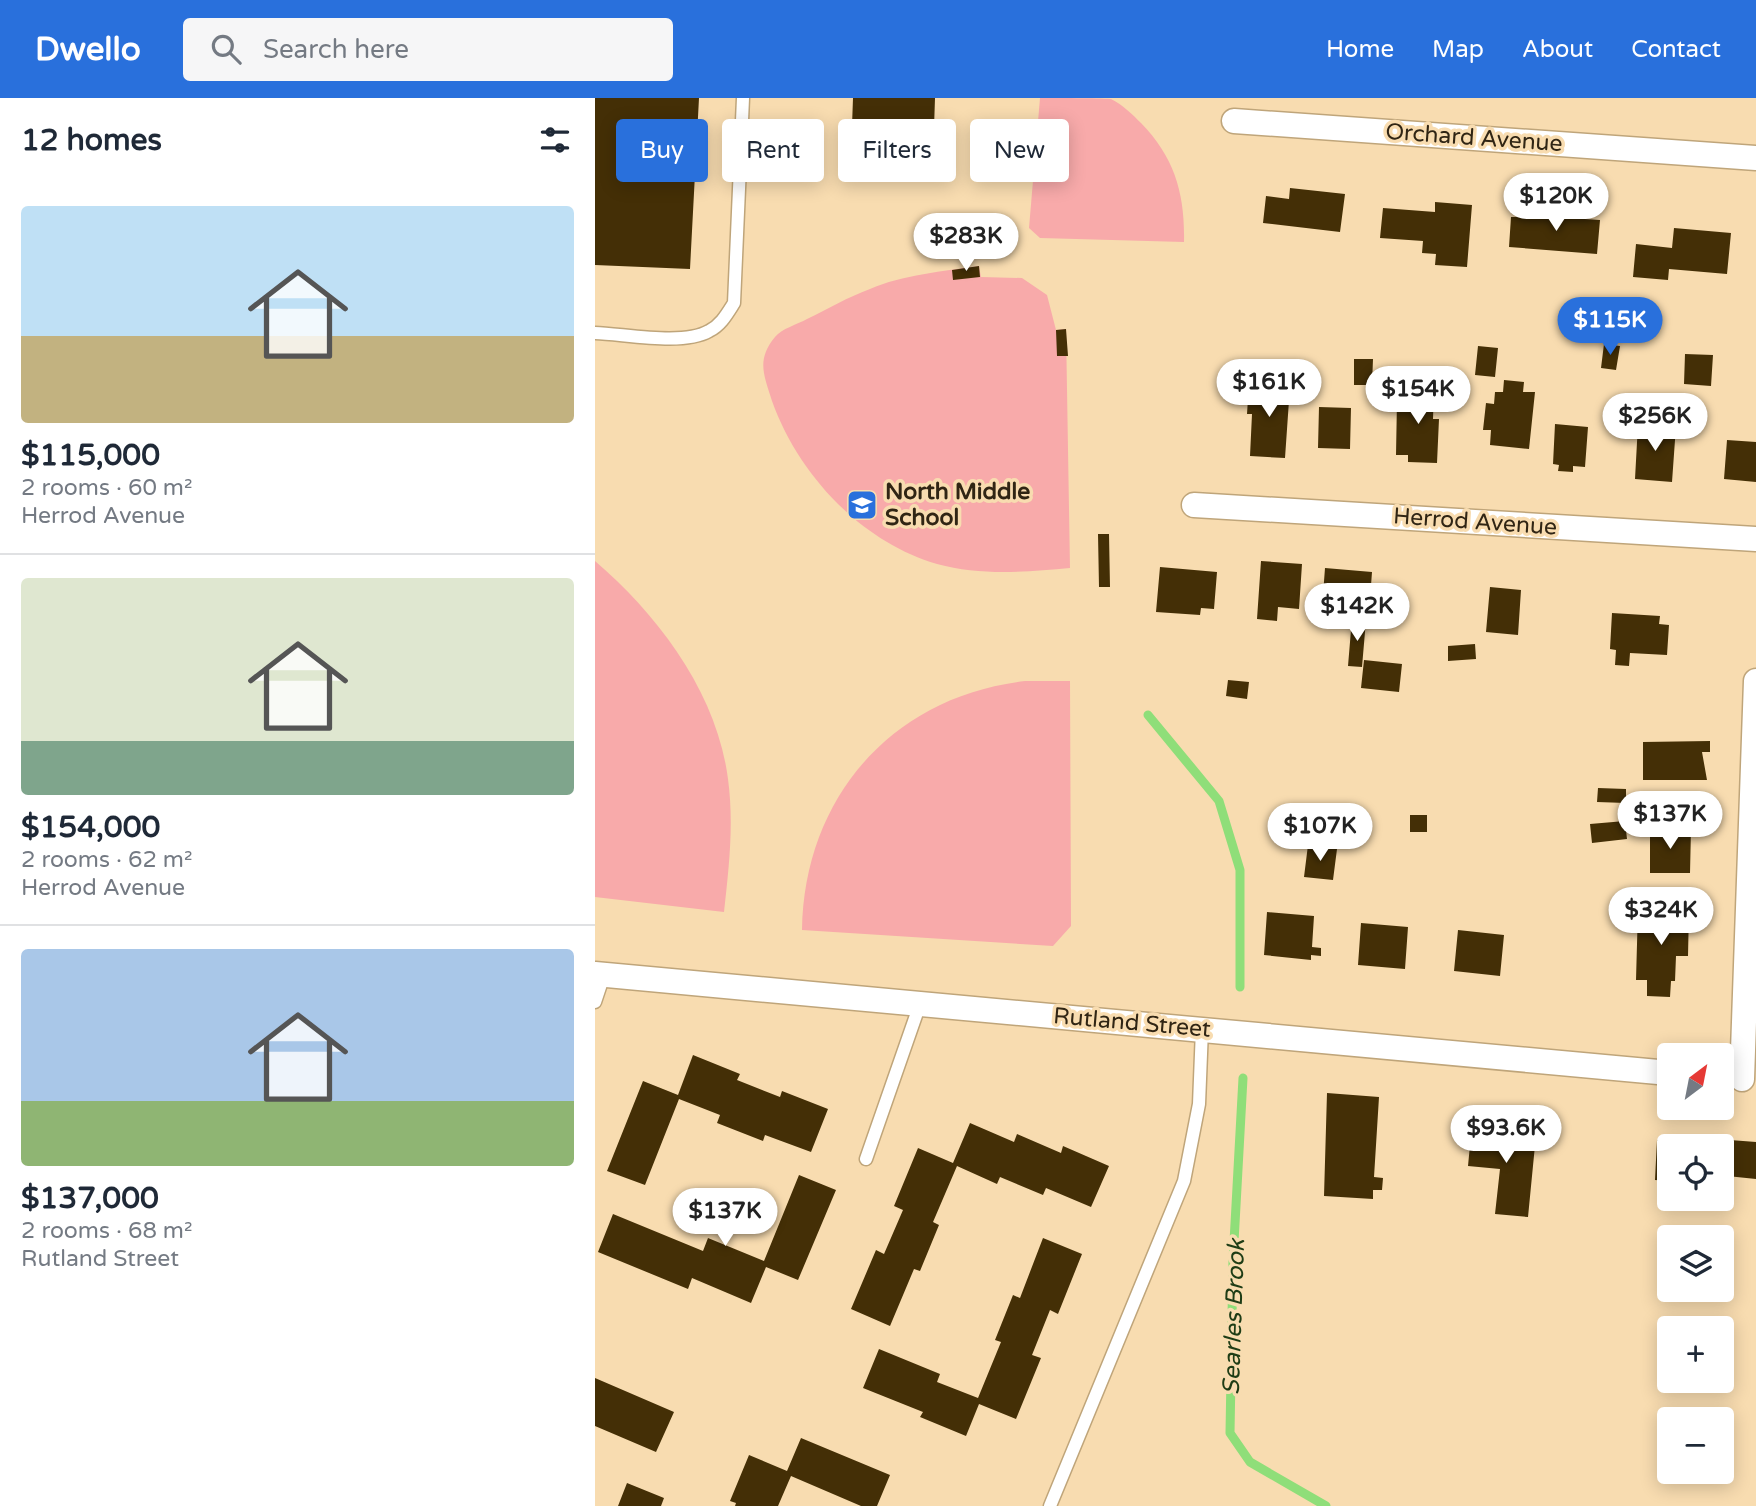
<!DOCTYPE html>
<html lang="en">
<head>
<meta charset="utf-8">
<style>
  body { margin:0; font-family:"Varela Round",sans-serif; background:#f6f6f7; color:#1f2937; height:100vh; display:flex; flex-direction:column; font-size:26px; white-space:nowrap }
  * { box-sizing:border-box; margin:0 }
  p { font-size:23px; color:#747a83 }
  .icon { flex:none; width:38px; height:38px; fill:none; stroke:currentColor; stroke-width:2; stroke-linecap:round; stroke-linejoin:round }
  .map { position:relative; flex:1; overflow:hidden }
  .panel { display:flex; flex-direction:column; background:#fff; width:595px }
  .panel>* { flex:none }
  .hud { position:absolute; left:21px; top:21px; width:665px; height:63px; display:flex; gap:14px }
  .needle { width:46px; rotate:32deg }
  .fabs { position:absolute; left:1062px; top:945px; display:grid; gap:14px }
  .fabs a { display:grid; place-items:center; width:77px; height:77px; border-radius:7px; background:#fff; box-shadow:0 4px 18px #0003; font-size:35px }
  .price { position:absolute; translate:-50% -60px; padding:0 16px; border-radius:24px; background:#fff; color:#222; font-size:23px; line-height:46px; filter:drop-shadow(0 2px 4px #0008) }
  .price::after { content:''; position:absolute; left:50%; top:42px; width:21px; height:16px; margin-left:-10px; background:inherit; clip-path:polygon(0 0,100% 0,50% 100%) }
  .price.selected { background:#2970dc; color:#fff }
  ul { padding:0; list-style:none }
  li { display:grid; align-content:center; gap:14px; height:371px; padding:0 21px }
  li+li { border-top:2px solid #e0e1e3 }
  li span { display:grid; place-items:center; height:217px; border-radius:7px; color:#555 }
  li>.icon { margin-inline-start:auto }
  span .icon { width:126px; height:126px; fill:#fffc; stroke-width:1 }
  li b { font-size:30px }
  h2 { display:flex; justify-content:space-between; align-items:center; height:84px; padding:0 21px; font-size:30px }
  .chip { padding:0 24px; border-radius:7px; background:#fff; box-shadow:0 4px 18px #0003; font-size:24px; line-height:63px }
  .chip.selected { background:#2970dc; color:#fff }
  header { display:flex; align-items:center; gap:42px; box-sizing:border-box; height:98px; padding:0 35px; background:#2970dc; color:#fff }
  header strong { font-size:33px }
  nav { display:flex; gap:38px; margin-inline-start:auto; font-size:24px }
  .search { width:490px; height:63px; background:#f6f6f7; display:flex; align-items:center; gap:18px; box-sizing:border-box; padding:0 24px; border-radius:7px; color:#747a83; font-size:26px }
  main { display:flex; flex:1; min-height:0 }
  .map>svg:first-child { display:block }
</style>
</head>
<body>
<header>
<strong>Dwello</strong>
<div class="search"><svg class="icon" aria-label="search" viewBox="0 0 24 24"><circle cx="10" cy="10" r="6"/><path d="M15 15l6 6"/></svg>Search here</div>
<nav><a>Home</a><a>Map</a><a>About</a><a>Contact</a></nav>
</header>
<main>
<section class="panel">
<h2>12 homes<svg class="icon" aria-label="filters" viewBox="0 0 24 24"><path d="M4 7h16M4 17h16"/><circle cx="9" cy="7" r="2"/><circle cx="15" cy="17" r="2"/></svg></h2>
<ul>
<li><span style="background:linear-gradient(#bfe0f5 60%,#c2b280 0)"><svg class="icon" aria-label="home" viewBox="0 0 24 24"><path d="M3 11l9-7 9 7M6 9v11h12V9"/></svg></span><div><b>$115,000</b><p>2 rooms · 60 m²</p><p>Herrod Avenue</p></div></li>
<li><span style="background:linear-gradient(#dfe7d0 75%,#7fa58c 0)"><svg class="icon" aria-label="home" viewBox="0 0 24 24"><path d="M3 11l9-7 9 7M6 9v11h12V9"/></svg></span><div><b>$154,000</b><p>2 rooms · 62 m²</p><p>Herrod Avenue</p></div></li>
<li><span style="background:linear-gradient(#a9c7e8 70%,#8fb573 0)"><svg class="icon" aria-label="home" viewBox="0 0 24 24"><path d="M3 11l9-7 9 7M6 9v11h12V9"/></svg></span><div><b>$137,000</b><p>2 rooms · 68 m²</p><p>Rutland Street</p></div></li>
</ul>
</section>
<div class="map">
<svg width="1161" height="1408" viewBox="0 0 1161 1408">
  <rect width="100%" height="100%" fill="#f8dcb0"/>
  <path fill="#f8aaaa" d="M445,0C462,0 502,0 516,1C527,6 538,17 546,25C580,60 590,96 589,144L445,140L434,130Z
    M384,168L386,179L427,180L452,197L461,232L471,231L475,470C430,474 386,478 342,466C266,444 203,376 177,303C169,277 161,262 180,239C186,231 203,226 212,221C233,211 253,199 275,191C307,177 349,173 384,168Z
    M0,463C64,518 122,595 133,681C139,726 134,769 129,814L0,799Z
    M430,583H475L476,828L458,848L207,832C209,699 298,598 430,583Z"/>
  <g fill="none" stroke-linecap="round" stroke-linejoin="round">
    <path stroke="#8fde79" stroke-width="9" d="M553,617L624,703L645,772V889
      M648,980L638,1162L635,1335L655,1364L731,1408"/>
  </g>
  <path fill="#442f06" d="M0,0H104L95,171L0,167Z
    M258,0H340L339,30L257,28Z
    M695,90L750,96L745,134L668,125L671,98L694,101Z
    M840,104L877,107L872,169L840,167L841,156L827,155L828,143L785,140L788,110L840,114Z
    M970,113L991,115L990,121L1005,122L1002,156L914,149L916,119H969Z
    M1079,130L1136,135L1132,176L1074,171L1073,182L1038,179L1041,146L1077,150Z
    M384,168L385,179L358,182L357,172Z
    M471,231L473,258H462L461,232Z
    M1009,246L1025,248L1021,272L1006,270Z
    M883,248L903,250L900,279L880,277Z
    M1090,256L1118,257L1116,288L1089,286Z
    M759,261H778L777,287H759Z
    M909,282L929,284L928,294H940L934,351L895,347L896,332H888L891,305L899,306L900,294H908Z
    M654,285L695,288L690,360L655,358L657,316H652Z
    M816,287L839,288L838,321H844L842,365L813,364V357H801L802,302L815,303Z
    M724,309L756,310L755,351L723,350Z
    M960,326L993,329L990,369L978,368V374L963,373L964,367L958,366Z
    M1043,326L1081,328L1077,384L1040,381Z
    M1132,342L1161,344V384L1129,381Z
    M503,436H514L515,489H504Z
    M666,463L707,466L704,511L683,509L682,523L662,521Z
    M565,469L622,474L619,511L606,510L605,517L561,514Z
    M730,470L777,474L774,514L727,510Z
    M895,489L926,492L923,537L891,534Z
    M1017,515L1065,518L1064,526L1074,527L1072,557L1035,555L1034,568L1020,567L1021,552L1015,551Z
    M757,520L771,522L767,569L753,568Z
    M880,546L881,561L853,563V548Z
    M769,562L807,566L804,594L766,590Z
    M633,582L654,584L652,601L631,598Z
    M1115,643V654H1107L1112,682H1048V644Z
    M1003,690L1031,691V705L1002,704Z
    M815,717H832V734H815Z
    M1030,723L1032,741L997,745L995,726Z
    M1055,731H1096L1095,775H1055Z
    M713,747L742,751L738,782L709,779Z
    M1043,810L1094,811L1093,858H1081L1080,883H1076L1075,899L1052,898V882H1041Z
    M672,814L719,818L717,849L726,850V858L716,857V862L669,857Z
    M766,825L813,829L810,871L763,867Z
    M863,832L909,837L905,878L859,873Z
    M98,957L145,976L142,982L185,999L187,993L233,1011L216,1054L170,1037L168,1043L122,1025L125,1017L84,1001L50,1087L12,1073L48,983L83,997Z
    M732,995L784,999L779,1079L788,1080L787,1092H778V1101L729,1098Z
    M375,1025L419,1044L422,1036L466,1055L468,1048L514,1068L496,1109L451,1090L448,1097L405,1079L402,1086L362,1068L338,1124L344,1127L325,1173L319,1171L295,1228L256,1211L281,1152L289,1156L308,1112L299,1108L323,1050L358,1065Z
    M877,1026L921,1030L920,1035L941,1037L933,1119L900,1116L905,1071L873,1068Z
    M1062,1042L1119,1046V1048H1074V1083L1060,1082Z
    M1135,1042L1161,1044V1081L1132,1078Z
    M204,1077L241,1092L203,1182L171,1169L156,1205L97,1180L93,1191L3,1154L18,1116L108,1153L113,1140L169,1163Z
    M448,1140L487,1156L463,1216L455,1212L437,1257L446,1260L421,1321L384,1306L371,1338L325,1319L328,1314L268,1290L284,1251L345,1276L342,1284L383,1300L406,1244L400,1242L418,1197L425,1200Z
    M0,1280L79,1314L61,1354L0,1328Z
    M206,1340L295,1377L282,1408H266L196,1378L183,1408H140L141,1405L135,1403L154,1357L192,1373Z
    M32,1385L69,1400L66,1408H23Z"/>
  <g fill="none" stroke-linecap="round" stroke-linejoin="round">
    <g stroke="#bfa57a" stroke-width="15">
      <path id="lane" d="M0,235C30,236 88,248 114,233C126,227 132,216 139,205L148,0
        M0,904L9,877
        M271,1061L325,906
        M455,1408L589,1083L604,1006L607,931"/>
    </g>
    <g stroke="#bfa57a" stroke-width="27">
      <path id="street" d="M639,23L1161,60
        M599,407L1161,441
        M0,876L1074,975
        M1147,981L1161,583"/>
    </g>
    <use href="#lane" stroke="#fff" stroke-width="12"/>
    <use href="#street" stroke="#fff" stroke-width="24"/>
  </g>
  <defs>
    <g id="school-square" transform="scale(1.575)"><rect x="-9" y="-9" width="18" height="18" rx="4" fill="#2970dc" stroke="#f8dcb0"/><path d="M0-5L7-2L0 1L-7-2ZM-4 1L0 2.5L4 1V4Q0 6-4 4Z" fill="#fff"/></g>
  </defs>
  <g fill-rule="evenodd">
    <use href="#school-square" x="267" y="407"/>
  </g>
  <g text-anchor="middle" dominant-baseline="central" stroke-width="7" stroke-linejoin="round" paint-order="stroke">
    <g font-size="23" fill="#302514" stroke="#f8dcb0">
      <text transform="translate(879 40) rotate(4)">Orchard Avenue</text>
      <text transform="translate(880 424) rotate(4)">Herrod Avenue</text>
      <text transform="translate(537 925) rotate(5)">Rutland Street</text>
    </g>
    <g font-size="23" font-weight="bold" fill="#302514" stroke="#f8dcb0" text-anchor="start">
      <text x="290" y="394">North Middle<tspan x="290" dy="26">School</tspan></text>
    </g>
    <g font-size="24" font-style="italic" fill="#1e3c15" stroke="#f8dcb0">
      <text transform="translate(639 1219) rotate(-88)">Searles Brook</text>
    </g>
  </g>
</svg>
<div class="fabs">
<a><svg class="needle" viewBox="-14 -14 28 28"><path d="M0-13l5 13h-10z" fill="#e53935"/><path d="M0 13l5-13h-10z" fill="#747a83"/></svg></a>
<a><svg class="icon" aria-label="locate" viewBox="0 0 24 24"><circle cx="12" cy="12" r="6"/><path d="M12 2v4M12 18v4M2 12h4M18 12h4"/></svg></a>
<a><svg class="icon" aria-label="layers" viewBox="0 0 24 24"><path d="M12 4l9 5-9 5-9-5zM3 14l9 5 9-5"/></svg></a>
<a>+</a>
<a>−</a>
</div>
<b class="price" style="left:961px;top:135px">$120K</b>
<b class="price" style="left:371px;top:175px">$283K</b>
<b class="price selected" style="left:1015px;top:259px">$115K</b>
<b class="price" style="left:674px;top:321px">$161K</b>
<b class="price" style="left:823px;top:328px">$154K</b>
<b class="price" style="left:1060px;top:355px">$256K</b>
<b class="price" style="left:762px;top:545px">$142K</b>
<b class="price" style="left:1075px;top:753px">$137K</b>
<b class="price" style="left:725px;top:765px">$107K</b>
<b class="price" style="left:1066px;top:849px">$324K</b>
<b class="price" style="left:911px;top:1067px">$93.6K</b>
<b class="price" style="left:130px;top:1150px">$137K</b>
<div class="hud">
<a class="chip selected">Buy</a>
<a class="chip">Rent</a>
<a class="chip">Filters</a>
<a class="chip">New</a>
</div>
</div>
</main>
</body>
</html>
